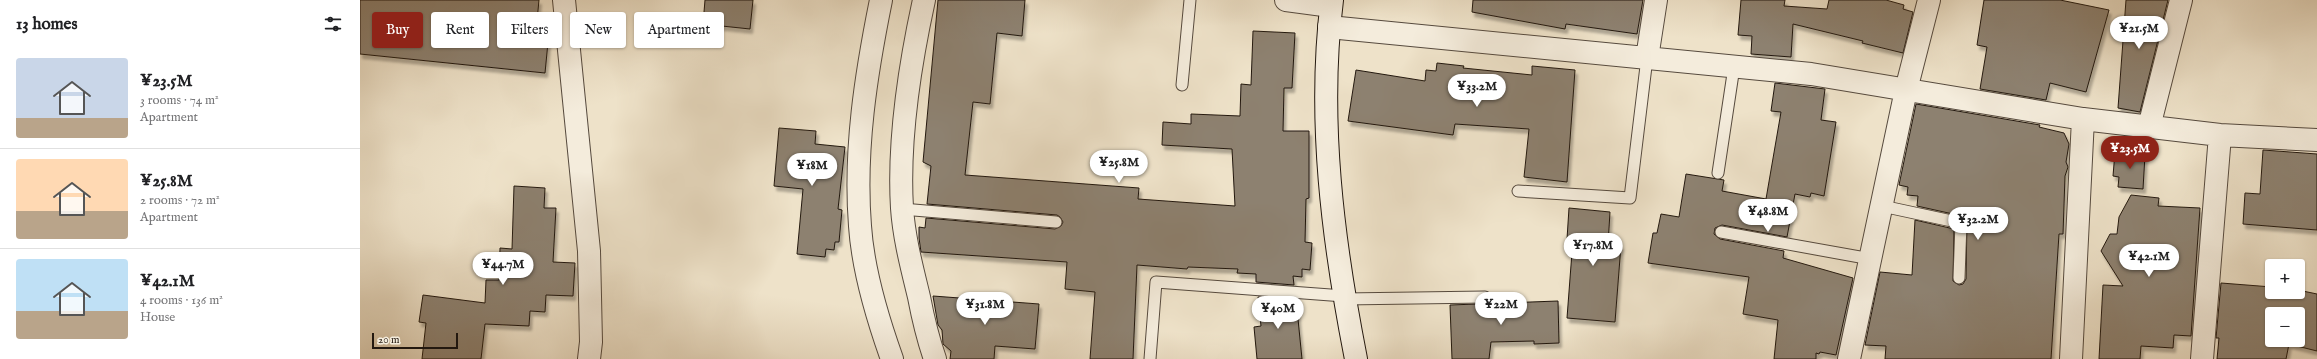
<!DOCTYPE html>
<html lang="en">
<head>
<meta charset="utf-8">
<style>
  body { margin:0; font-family:"IM FELL English",serif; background:#f6f6f6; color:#202124; height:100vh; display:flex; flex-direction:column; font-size:15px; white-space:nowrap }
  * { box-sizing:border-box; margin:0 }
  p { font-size:13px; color:#757577 }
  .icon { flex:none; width:22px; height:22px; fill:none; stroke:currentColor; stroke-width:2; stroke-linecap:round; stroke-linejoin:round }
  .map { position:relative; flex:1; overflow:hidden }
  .side { display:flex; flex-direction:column; background:#fff; width:360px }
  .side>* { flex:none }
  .banner { position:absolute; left:12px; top:12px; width:380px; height:36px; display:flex; gap:8px }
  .fabs { position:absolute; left:1905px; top:259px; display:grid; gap:8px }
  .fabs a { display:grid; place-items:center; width:40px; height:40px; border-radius:4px; background:#fff; box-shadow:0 1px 3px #0004; font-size:20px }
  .scale { position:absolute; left:12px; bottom:10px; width:86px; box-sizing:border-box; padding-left:4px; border:2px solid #23180f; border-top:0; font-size:11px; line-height:14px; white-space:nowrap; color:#23180f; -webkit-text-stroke:3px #f4ecdc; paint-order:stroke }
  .price { position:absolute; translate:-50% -34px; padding:0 9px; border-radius:14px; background:#fff; color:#222; font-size:13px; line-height:26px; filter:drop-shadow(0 1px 2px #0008) }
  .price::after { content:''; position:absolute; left:50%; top:24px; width:12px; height:9px; margin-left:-6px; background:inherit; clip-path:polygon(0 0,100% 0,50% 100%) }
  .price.current { background:#8f2418; color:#fff }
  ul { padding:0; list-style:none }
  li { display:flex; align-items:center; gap:12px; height:100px; padding:0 16px }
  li+li { border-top:1px solid #e0e0e0 }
  li span { display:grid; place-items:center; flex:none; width:112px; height:80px; border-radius:4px; color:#555 }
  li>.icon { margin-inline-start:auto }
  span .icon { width:48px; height:48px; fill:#fffc; stroke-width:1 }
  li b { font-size:17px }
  h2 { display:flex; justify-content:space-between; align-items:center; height:48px; padding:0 16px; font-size:17px }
  .tag { padding:0 14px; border-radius:4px; background:#fff; box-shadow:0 1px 3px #0004; font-size:14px; line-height:36px }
  .tag.current { background:#8f2418; color:#fff }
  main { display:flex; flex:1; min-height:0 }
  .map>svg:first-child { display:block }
</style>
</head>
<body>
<main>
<section class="side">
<h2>13 homes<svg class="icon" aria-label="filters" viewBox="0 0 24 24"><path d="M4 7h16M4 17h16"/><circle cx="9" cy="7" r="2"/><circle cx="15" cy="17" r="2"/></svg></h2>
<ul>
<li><span style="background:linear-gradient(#c9d6e8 75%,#b9a48a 0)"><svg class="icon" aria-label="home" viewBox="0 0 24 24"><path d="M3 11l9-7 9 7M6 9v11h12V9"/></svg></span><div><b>¥23.5M</b><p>3 rooms · 74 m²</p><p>Apartment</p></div></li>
<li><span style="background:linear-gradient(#ffd9b3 65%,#b9a48a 0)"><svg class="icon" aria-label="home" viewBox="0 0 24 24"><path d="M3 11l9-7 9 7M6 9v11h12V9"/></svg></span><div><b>¥25.8M</b><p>2 rooms · 72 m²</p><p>Apartment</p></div></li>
<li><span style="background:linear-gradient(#bfe0f5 65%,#b9a48a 0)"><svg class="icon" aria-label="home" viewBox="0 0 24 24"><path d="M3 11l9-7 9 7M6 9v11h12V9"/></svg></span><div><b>¥42.1M</b><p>4 rooms · 136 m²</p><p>House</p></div></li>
</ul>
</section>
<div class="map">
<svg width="1957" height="359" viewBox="0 0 1957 359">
  <defs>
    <filter id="shadow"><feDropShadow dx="2.5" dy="4.5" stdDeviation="1" flood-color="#0004"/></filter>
  </defs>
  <rect width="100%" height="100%" fill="#eee2c9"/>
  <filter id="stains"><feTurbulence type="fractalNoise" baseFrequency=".005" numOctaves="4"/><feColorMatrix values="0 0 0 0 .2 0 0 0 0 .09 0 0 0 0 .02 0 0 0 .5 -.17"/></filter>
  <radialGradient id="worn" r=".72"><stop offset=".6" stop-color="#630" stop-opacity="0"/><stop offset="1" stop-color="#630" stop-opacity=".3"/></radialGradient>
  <path fill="#8d8170" stroke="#23180f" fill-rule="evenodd" filter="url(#shadow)" d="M0,0H179L176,31L189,32L185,73L0,54Z
    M345,0H393L390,29L343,24Z
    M578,0H665L662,36L637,33L630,104L613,102L605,175L779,188L778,199L875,206L872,149L802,145L803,122L831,124V114L880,116L881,84L891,85L893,31L935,33L932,88H924L923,131H949V198L946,199L945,242L952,243L950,270L942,269V277L933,276L934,285L896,282V274L877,273L878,269L828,267L827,269L777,265L773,359H730L735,292L705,289L707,262L561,252L559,238V227L565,228L566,218L695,229L701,226L703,222L700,217L697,215L567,204L571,166L563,162Z
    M1113,0H1283L1277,34L1206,24L1205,29L1112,12Z
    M1381,0H1425L1424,6L1467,9L1469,0H1526L1544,5L1543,9L1553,12L1543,53L1502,43L1503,41L1433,24L1431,57L1391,54L1392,36L1378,35Z
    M1624,0H1700L1749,10L1726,92L1690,83L1686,100L1620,89L1627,47L1617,45Z
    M1766,0H1808L1780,112L1758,108Z
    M1077,63L1104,66L1103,68L1172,75V66L1215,70L1207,182L1164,177L1169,129L1095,124L1093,135L988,121L996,70L1065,81L1066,70L1076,71Z
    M1415,83L1465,89L1461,120L1476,122L1464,196L1451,193L1450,197L1435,194L1427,237L1362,225L1355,228L1354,234L1360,239L1424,251L1423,258L1493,278L1476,355L1460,352L1459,354L1456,353V359H1414L1418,320L1383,314L1389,277L1288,263L1293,233H1297L1301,214L1319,217L1326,174L1364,180L1362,191L1406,199L1421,112L1411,111Z
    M1556,104L1680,125L1679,127L1704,133L1709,144L1706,162L1708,167L1705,176L1703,234H1699L1691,359H1525L1526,346L1505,345L1520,272L1552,275L1555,220L1594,229L1593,281L1599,285L1603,284L1606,279L1607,220L1602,216L1557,206L1558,196L1547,195L1548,187L1539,185Z
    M419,128L456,131L455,144L485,147L478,209L482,210L479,242H475L474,250L466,249L465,257L437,254L443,189L414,186Z
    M1903,150L1957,154V230L1883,224L1885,193L1900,194Z
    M1755,152L1785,155L1783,189L1758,187L1759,177L1753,176Z
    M154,186L185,188L184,208H196L193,262L215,263L213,296L186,295L185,312L170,311L169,326L125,324L121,359H62L66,323L59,322L63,295L125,303L126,280H139L140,248L152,249Z
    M1771,195L1799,198L1798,206L1840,208L1831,336L1814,335L1813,348L1781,346L1780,359H1739L1743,285L1763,286L1741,251L1750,234H1757L1759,217Z
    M1209,208L1250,212L1248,244L1261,245L1255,322L1207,318L1213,239H1207Z
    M1861,283L1912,287V292L1938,290L1957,294V351L1929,344L1926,359H1857L1859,338H1856ZM1912,314H1938V340H1912Z
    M573,296L679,304L675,349L635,346L634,359H590L591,351L583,344L582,330L578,325Z
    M898,297L936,299L942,359H897L894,327L901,326Z
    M1198,301L1199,343L1174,344V341L1131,342L1129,359H1092L1090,305Z"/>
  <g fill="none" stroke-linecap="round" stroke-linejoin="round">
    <g stroke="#564a3e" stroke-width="13">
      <path id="lane" d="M822,85L830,0
        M1358,173L1374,67
        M1158,191L1270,198L1287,58
        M1522,206L1601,223L1599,278
        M542,209L696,222
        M1361,232L1511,259
        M984,299L1125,297
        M790,359L796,282L984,296"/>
    </g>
    <g stroke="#564a3e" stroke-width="24">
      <path id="street" d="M204,0L229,251L231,342L229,359
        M521,0C506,74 494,150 500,226C503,271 517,317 532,359
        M564,0C550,64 538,142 542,208C544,238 552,268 559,297C563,318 568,339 575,359
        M926,0L971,6
        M969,27L1451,74L1723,119L1860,135L1957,140
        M1287,58L1296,0
        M1789,127L1821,0
        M1489,359L1546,90L1569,0
        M1711,359L1723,119
        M1842,359L1860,135"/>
    </g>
    <g stroke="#23180f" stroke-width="24">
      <path id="secondary" d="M972,0C957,119 973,242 996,359"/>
    </g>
    <use href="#lane" stroke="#f4ecdc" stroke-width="11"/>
    <use href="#street" stroke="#f4ecdc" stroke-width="22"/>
    <use href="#secondary" stroke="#f4ecdc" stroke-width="22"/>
  </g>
  <rect width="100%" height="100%" filter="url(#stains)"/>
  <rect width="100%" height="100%" fill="url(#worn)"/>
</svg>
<div class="fabs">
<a>+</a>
<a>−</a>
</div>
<div class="scale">20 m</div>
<b class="price" style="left:1779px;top:50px">¥21.5M</b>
<b class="price" style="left:1117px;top:108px">¥33.2M</b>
<b class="price current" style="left:1770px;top:170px">¥23.5M</b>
<b class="price" style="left:759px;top:184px">¥25.8M</b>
<b class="price" style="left:452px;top:187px">¥18M</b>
<b class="price" style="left:1408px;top:233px">¥48.8M</b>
<b class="price" style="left:1618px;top:241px">¥32.2M</b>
<b class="price" style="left:1233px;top:267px">¥17.8M</b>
<b class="price" style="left:1789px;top:278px">¥42.1M</b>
<b class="price" style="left:143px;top:286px">¥44.7M</b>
<b class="price" style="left:625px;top:326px">¥31.8M</b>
<b class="price" style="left:1141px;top:326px">¥22M</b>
<b class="price" style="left:918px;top:330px">¥40M</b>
<div class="banner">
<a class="tag current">Buy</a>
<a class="tag">Rent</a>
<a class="tag">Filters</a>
<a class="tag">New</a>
<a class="tag">Apartment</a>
</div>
</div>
</main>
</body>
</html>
